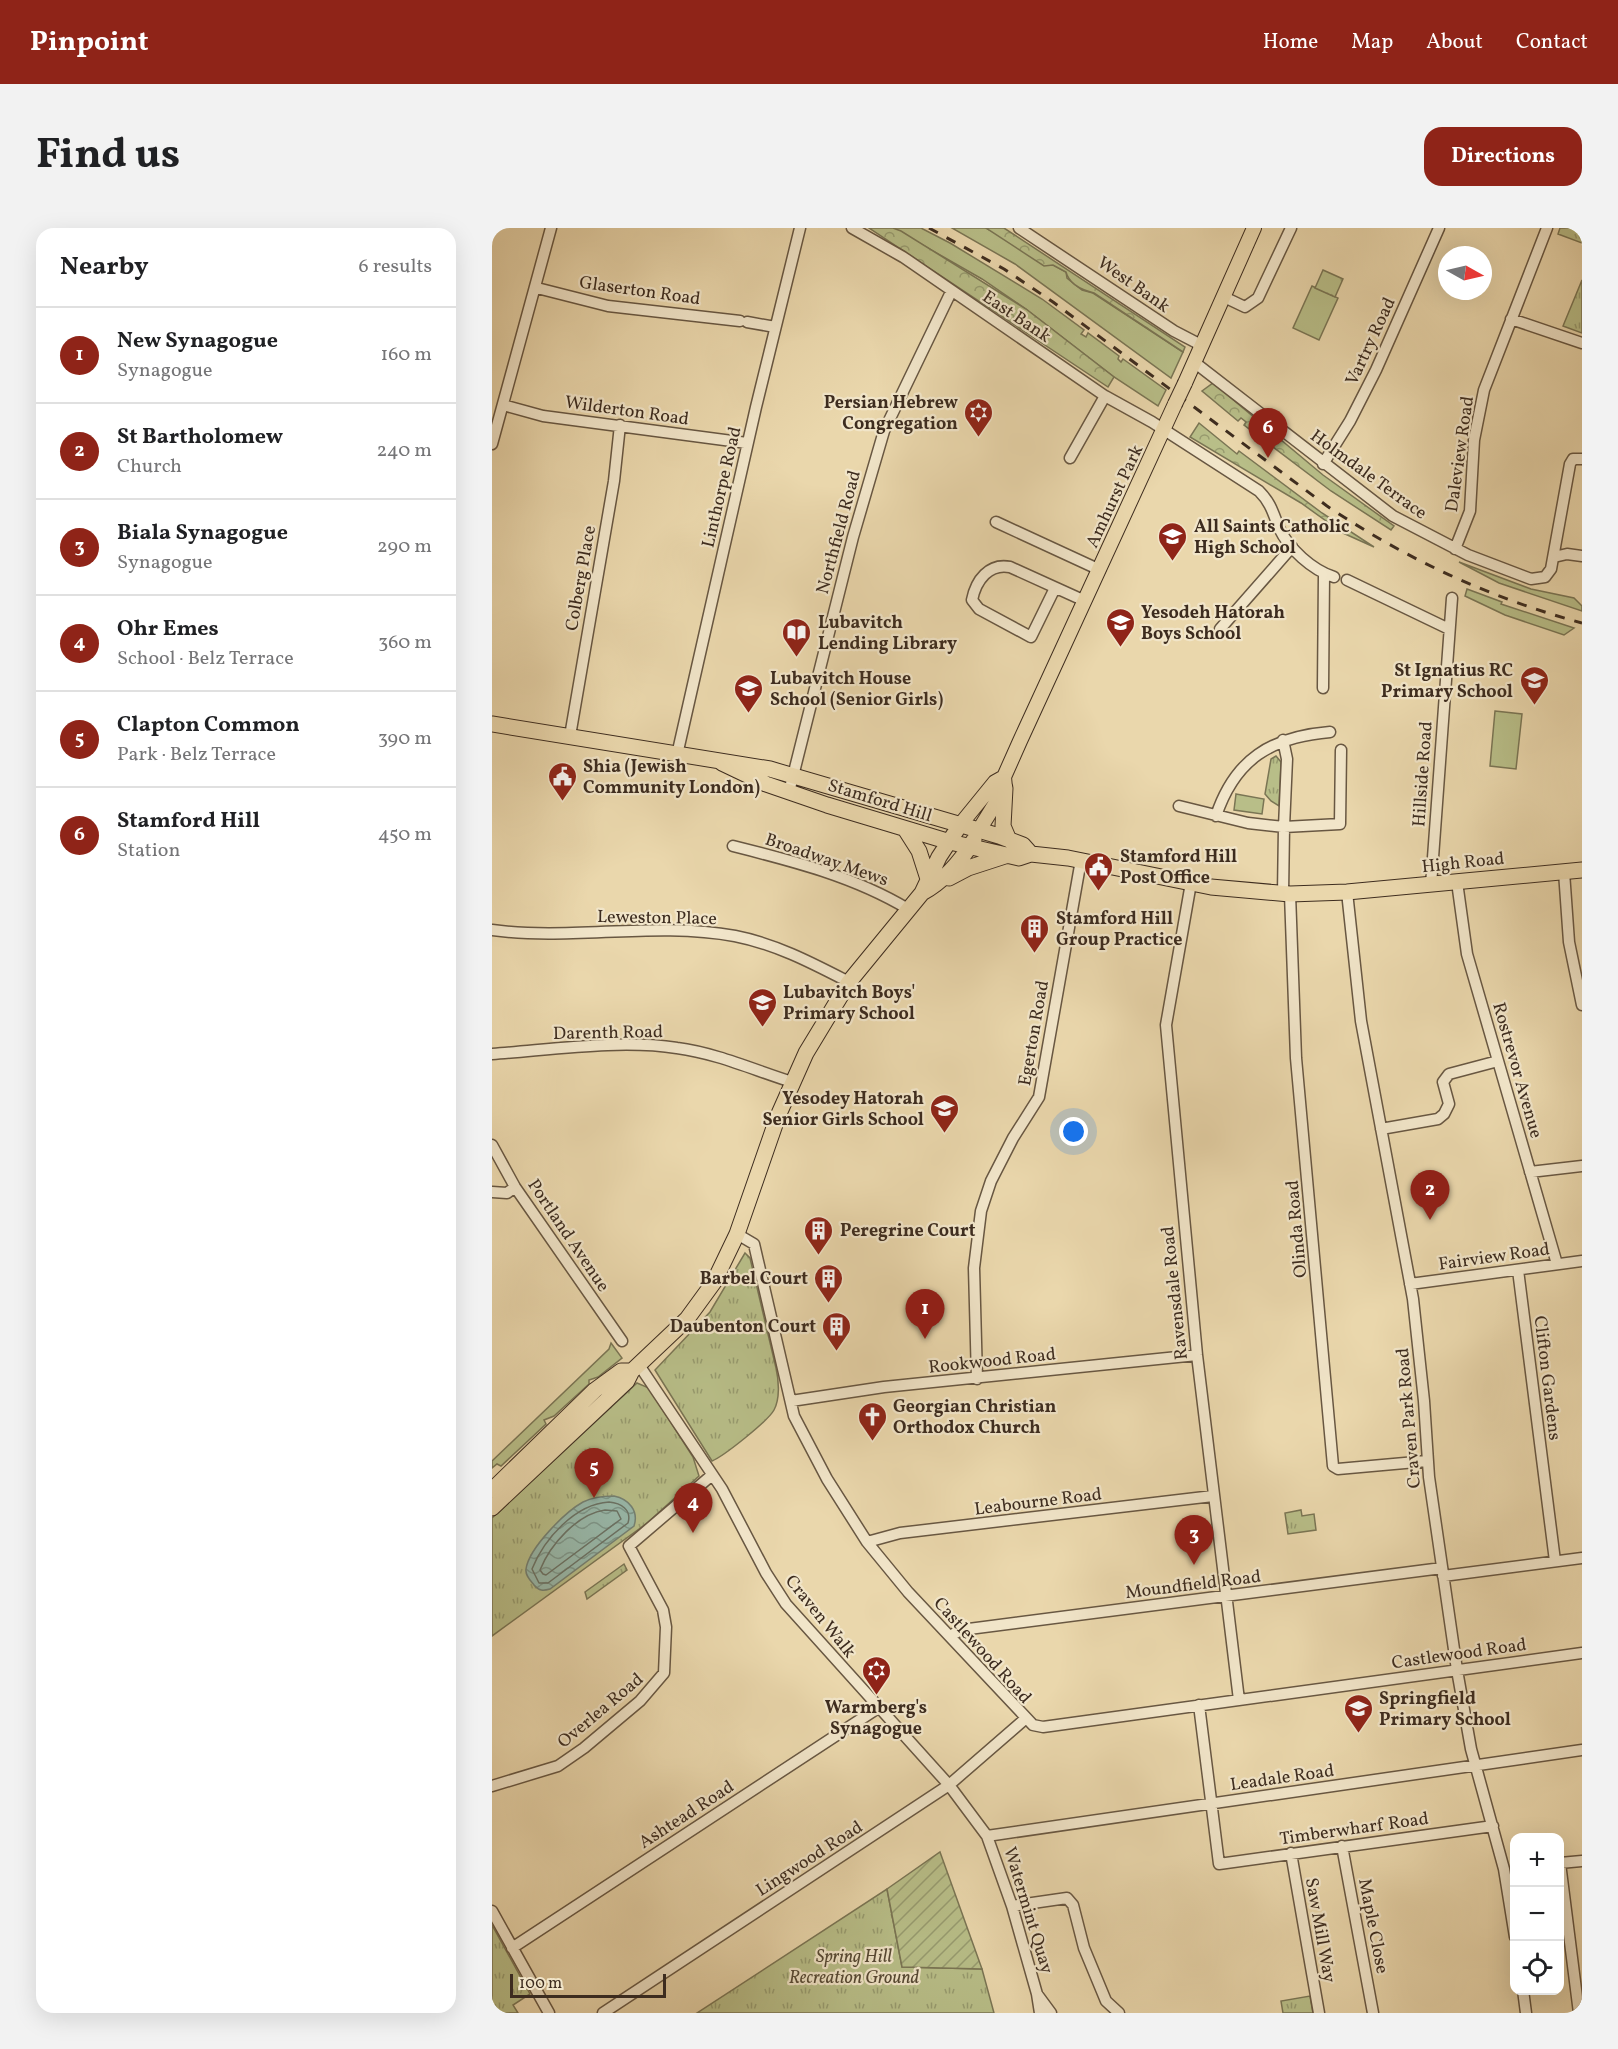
<!DOCTYPE html>
<meta charset="utf-8">
<style>
body{margin:0;font-family:Vollkorn,serif;background:#f2f2f2;color:#202124}
.controls{position:absolute;right:18px;bottom:18px;display:grid;overflow:hidden;border-radius:12px;box-shadow:0 6px 24px #0002}
.controls button{width:54px;height:54px;display:grid;place-items:center;padding:0;border:0;border-bottom:2px solid #e0e0e0;background:#fff;color:#202124;font:30px sans-serif}
.compass{position:absolute;left:946px;top:18px;width:54px;height:54px;border-radius:50%;background:#fff;box-shadow:0 6px 24px #0002;rotate:98deg}
.scale{position:absolute;left:18px;bottom:15px;width:156px;box-sizing:border-box;padding-left:6px;border:3px solid #3d2c1f;border-top:0;font-size:16px;line-height:21px;white-space:nowrap;color:#3d2c1f;-webkit-text-stroke:4px #f1e5c9;paint-order:stroke}
.you{position:absolute;left:582px;top:904px;width:21px;height:21px;margin:-15px;border:4px solid #fff;border-radius:50%;background:#1a73e8;box-shadow:0 0 0 9px #1a73e833}
.badge{display:grid;place-items:center;width:39px;height:39px;border-radius:50%;background:#8f2418;color:#fff;font-size:20px;font-weight:700}
.pin{position:absolute;translate:-50% -50px;filter:drop-shadow(0 2px 3px #0008)}
.pin::after{content:'';position:absolute;top:32px;width:21px;height:18px;background:inherit;clip-path:polygon(0 0,100% 0,50% 100%)}
.list{margin:0;padding:0;list-style:none}
h2{display:flex;justify-content:space-between;align-items:center;height:78px;margin:0;padding:0 24px;font-size:26px}
h2 small{font-size:20px;font-weight:400;color:#757577}
.list li{display:grid;grid-template-columns:39px 1fr auto;gap:18px;align-items:center;box-sizing:border-box;height:96px;padding:0 24px;border-top:2px solid #e0e0e0}
.list b{display:block;font-size:22px;white-space:nowrap}
.list p{margin:0;font-size:20px;white-space:nowrap;color:#757577}
.list em{font-size:20px;font-style:normal;color:#757577}
.icon{flex:none;width:33px;height:33px;fill:none;stroke:currentColor;stroke-width:2;stroke-linecap:round;stroke-linejoin:round}
.map{position:relative;flex:none;width:1090px;height:1785px;overflow:hidden;border-radius:18px}
header{display:flex;align-items:center;gap:36px;box-sizing:border-box;height:84px;padding:0 30px;background:#8f2418;color:#fff}
header strong{font-size:28px}
nav{display:flex;gap:33px;margin-inline-start:auto;font-size:21px}
.intro{display:flex;align-items:center;justify-content:space-between;box-sizing:border-box;height:144px;padding:0 36px}
h1{margin:0;font-size:42px}
.button{padding:15px 27px;border-radius:18px;background:#8f2418;color:#fff;font-size:21px;font-weight:700}
main{display:flex;gap:36px;padding:0 36px}
aside{flex:1;background:#fff;border-radius:18px;box-shadow:0 6px 24px #0002}
.map>svg:first-child{display:block}
.grass{fill:#b8be88;stroke:#7a7554;stroke-width:1.5}
.forest{fill:url(#forest-crowns);stroke:#7a7554;stroke-width:1.5}
.park{fill:url(#park-tufts);stroke:#7a7554;stroke-width:1.5}
.garden{fill:url(#garden-furrows);stroke:#7a7554;stroke-width:1.5}
.water{fill:url(#water-waves);stroke:#748173;stroke-width:1.5}
.lines{fill:none;stroke-linecap:round;stroke-linejoin:round}
.shore{stroke:#6a7265;stroke-width:1.5}
.minor-casing{stroke:#685742;stroke-width:13}
.major-casing{stroke:#3d2c1f;stroke-width:16}
.highway-casing{stroke:#3d2c1f;stroke-width:17}
.minor{stroke:#f1e5c9;stroke-width:10}
.major{stroke:#ead7ac;stroke-width:14}
.highway{stroke:#ead7ac;stroke-width:15}
.rail{stroke:#3d2c1f;stroke-width:3;stroke-dasharray:10 10;stroke-linecap:butt}
.major-bridge-casing{stroke:#3d2c1f;stroke-width:16;stroke-linecap:butt}
.major-bridge{stroke:#ead7ac;stroke-width:14}
.labels{text-anchor:middle;stroke-width:4.5;stroke-linejoin:round;paint-order:stroke}
.street-label{font-size:18px;fill:#3d2c1f;stroke:#f1e5c9}
.poi-label{font-size:18px;font-weight:bold;fill:#3d2c1f;stroke:#f1e5c9;text-anchor:start}
.park-label{font-size:18px;font-style:italic;fill:#564934;stroke:#f1e5c9}
</style>
<header>
<strong>Pinpoint</strong>
<nav><a>Home</a><a>Map</a><a>About</a><a>Contact</a></nav>
</header>
<div class="intro"><h1>Find us</h1><a class="button">Directions</a></div>
<main>
<aside>
<h2>Nearby<small>6 results</small></h2>
<ul class="list">
<li><span class="badge">1</span><div><b>New Synagogue</b><p>Synagogue</p></div><em>160 m</em></li>
<li><span class="badge">2</span><div><b>St Bartholomew</b><p>Church</p></div><em>240 m</em></li>
<li><span class="badge">3</span><div><b>Biala Synagogue</b><p>Synagogue</p></div><em>290 m</em></li>
<li><span class="badge">4</span><div><b>Ohr Emes</b><p>School · Belz Terrace</p></div><em>360 m</em></li>
<li><span class="badge">5</span><div><b>Clapton Common</b><p>Park · Belz Terrace</p></div><em>390 m</em></li>
<li><span class="badge">6</span><div><b>Stamford Hill</b><p>Station</p></div><em>450 m</em></li>
</ul>
</aside>
<div class="map">
<svg width="1090" height="1785" viewBox="0 0 1090 1785">
<defs>
<pattern id="forest-crowns" width="20" height="18" patternUnits="userSpaceOnUse" patternTransform="scale(1.5)"><rect width="20" height="18" fill="#b8be88"/><path d="M2 6a3 3 0 1 1 6 0M12 15a3 3 0 1 1 6 0" fill="none" stroke="#979b6f"/></pattern>
<pattern id="park-tufts" width="24" height="20" patternUnits="userSpaceOnUse" patternTransform="scale(1.5)"><rect width="24" height="20" fill="#b8be88"/><path d="M3 7l-1-3M5 7V3M7 7l1-3M15 17l-1-3M17 17v-4M19 17l1-3" fill="none" stroke="#979b6f"/></pattern>
<pattern id="garden-furrows" width="10" height="10" patternUnits="userSpaceOnUse" patternTransform="scale(1.5)"><rect width="10" height="10" fill="#b8be88"/><path d="M-1 1l2-2M0 10L10 0M9 11l2-2" fill="none" stroke="#979b6f"/></pattern>
<pattern id="water-waves" width="16" height="10" patternUnits="userSpaceOnUse" patternTransform="scale(1.5)"><rect width="16" height="10" fill="#98b9ab"/><path d="M0 5q4-4 8 0t8 0" fill="none" stroke="#7d978b"/></pattern>
</defs>
<rect width="100%" height="100%" fill="#ead7ac"/>
<filter id="stains"><feTurbulence type="fractalNoise" baseFrequency=".00333" numOctaves="4"/><feColorMatrix values="0 0 0 0 .2 0 0 0 0 .09 0 0 0 0 .02 0 0 0 .5 -.17"/></filter>
<radialGradient id="worn" r=".72"><stop offset=".6" stop-color="#630" stop-opacity="0"/><stop offset="1" stop-color="#630" stop-opacity=".3"/></radialGradient>
<!-- grass -->
<path class="grass" d="M401,0H429L458,15L550,71L592,102L589,106L594,109L596,105L627,128L626,131L629,134L631,131L674,162L666,178L622,149L534,81L490,51Z
M460,0H494L574,44L575,50L590,62L601,65L691,124L679,150L523,36Z
M820,58L846,70L827,112L801,100Z
M967,334L1039,361L1082,370L1090,378V383L1007,355Z
M975,361L1010,374L1009,376L1082,400L1072,407L1013,387L973,368Z
M1003,483L1030,486L1024,541L998,538Z
M744,566L772,571L770,586L742,582Z
M119,1115L130,1130L106,1149L97,1152V1156L62,1188L52,1192L54,1196L9,1238L5,1236L0,1240V1233L117,1121Z"/>
<!-- forest -->
<path class="forest" d="M377,0H401L409,3L534,81L622,149L616,159Z
M494,0H512L693,119L691,124L602,65C590,62 577,56 574,44L561,37L552,38Z
M721,155L831,247L902,298L899,302L839,263L752,197L754,194L749,190L746,193L710,163Z
M707,195L745,226L747,223L830,285L882,319L851,305L809,275L698,209Z"/>
<!-- park -->
<path class="park" d="M1068,0H1090V15L1066,6Z
M831,42L851,51L843,69L823,60Z
M1090,52V105L1071,98Z
M784,528L789,534L787,578L779,573L773,566L779,531Z
M253,1025L258,1030L284,1140C287,1153 288,1171 282,1182C276,1193 232,1228 220,1233L163,1142L218,1084Z
M145,1155L157,1160L201,1229L207,1248L154,1296L0,1408V1290Z
M809,1282L810,1288L822,1286L824,1302L796,1306L793,1285Z
M132,1336L135,1342L95,1371L93,1364Z
M395,1661L410,1739L490,1741L502,1785H205Z
M0,1697L38,1766L21,1777L26,1785H0Z
M818,1768L821,1785H791L789,1773Z"/>
<!-- garden -->
<path class="garden" d="M448,1624L490,1741L410,1739L395,1661Z"/>
<!-- water -->
<path class="water" d="M122,1268C137,1271 147,1283 142,1298L58,1361C51,1363 47,1363 42,1357C38,1352 33,1347 34,1341C37,1320 73,1284 91,1274C101,1269 112,1268 122,1268Z"/>
<g class="lines">
<!-- shore -->
<path class="shore" d="M117,1274C129,1275 140,1282 136,1295L56,1355H47L40,1341C52,1311 83,1276 117,1274Z
M113,1282L125,1283L129,1291L54,1347L51,1346L48,1342C58,1317 85,1286 113,1282Z"/>
<defs>
<path id="minor" d="M360,0L411,29L613,168L660,194L767,263C779,275 781,285 787,300C797,321 820,342 842,349
M527,0L682,103L709,117
M45,60L116,78L248,93
M732,69L753,79L766,70L799,0
M1019,91L1090,115
M255,94L283,99
M702,134L901,288L976,327L1039,351L1053,349L1059,341L1078,236L1081,231H1090
M11,177L51,188L255,215
M0,216L59,0
M578,230L613,168
M831,236L858,193L884,142L947,0
M504,294L608,342
M963,321L978,283L982,212L992,162L1055,0
M1062,329L1075,326L1090,328
M855,352L957,401
M563,360L539,409L487,381L480,372C484,352 497,335 518,339L593,373
M728,401L800,319
M831,460L832,346
M78,508L122,253L128,197
M185,527L264,179L308,0
M297,564L361,309L392,203L459,64
M687,578L756,595L792,599L795,531L791,512
M724,588C743,531 779,509 838,504
M241,618C301,633 363,649 416,681
M1072,644L1077,714L1090,777
M965,654L975,726L1065,1036
M699,655L674,797L705,1127L747,1472
M939,657L960,370
M855,664L869,793L921,1071L932,1173L937,1249L965,1442L979,1521L1012,1641L1023,1709
M791,666L792,599L848,596L849,522
M798,666L804,830L841,1238L846,1241L935,1233
M0,702C80,713 162,693 243,708C284,716 320,735 357,754
M0,826C58,822 127,811 185,820C224,825 262,842 300,854
M889,901L946,891L952,886L957,876L951,854L957,846L1006,833
M0,917L23,959L130,1113
M1038,944L1090,938
M0,964L15,965L23,959
M245,1006L262,1016L302,1188L335,1251L375,1314L416,1364L541,1497L551,1499L1090,1425
M1026,1042L1063,1333
M918,1056L1090,1033
M147,1137L230,1261L274,1345L294,1376L457,1557L495,1608L520,1678L545,1766L559,1785
M485,1151L482,1040L489,983L499,953L521,910L547,869L589,632
M299,1173L392,1159L705,1127
M375,1314L408,1305L721,1268
M951,1348L1090,1330
M458,1408L469,1402L950,1340
M707,1477L727,1636L1001,1598
M0,1558L66,1538L92,1520L148,1473L172,1445L174,1399L171,1382L137,1318L220,1247
M495,1608L1090,1522
M850,1618L881,1785
M799,1625L827,1785
M520,1678L575,1670L581,1677L592,1720L614,1773L627,1785
M0,1683L57,1785
M20,1720L386,1480
M1031,1762L1034,1785
M545,1766L548,1785
M111,1785L457,1557L533,1491
M1087,1785L1068,1635L1090,1633"/>
<path id="major" d="M693,155L762,0
M468,597L503,554L512,549
M487,602L513,560L512,549L528,513L683,176"/>
<path id="highway" d="M0,496L278,541L507,608L531,617L539,626
M230,535L274,556L335,577L458,614L527,630L539,626L576,630L719,659L798,666L855,664L1090,642
M513,560L511,598L517,612
M413,601L427,623L436,651
M457,650L476,640L516,627
M430,665C452,653 469,633 482,612
M0,1262L103,1162L129,1143H140
M0,1280L135,1153L140,1143L195,1091L222,1054L245,1006L286,888L314,825L357,754L430,665L447,629L468,597"/>
</defs>
<!-- minor casing -->
<use href="#minor" class="minor-casing"/>
<!-- major casing -->
<use href="#major" class="major-casing"/>
<!-- highway casing -->
<use href="#highway" class="highway-casing"/>
<!-- minor -->
<use href="#minor" class="minor"/>
<!-- major -->
<use href="#major" class="major"/>
<!-- highway -->
<use href="#highway" class="highway"/>
<!-- rail -->
<path class="rail" d="M437,0L512,41L561,74L835,278C914,331 998,370 1090,395"/>
<defs>
<path id="major-bridge" d="M683,176L693,155"/>
</defs>
<!-- major-bridge casing -->
<use href="#major-bridge" class="major-bridge-casing"/>
<!-- major-bridge -->
<use href="#major-bridge" class="major-bridge"/>
</g>
<!-- icons -->
<defs>
<symbol id="synagogue-pin" viewBox="-11 -11 22 30"><path d="M0 17L-7.5 6A9.5 9.5 0 1 1 7.5 6Z" fill="#8f2418" stroke="#f1e5c9"/><path d="M0-6.5L5.6 3.2H-5.6ZM0 6.5L5.6-3.2H-5.6Z" fill="#fff"/></symbol>
<symbol id="school-pin" viewBox="-11 -11 22 30"><path d="M0 17L-7.5 6A9.5 9.5 0 1 1 7.5 6Z" fill="#8f2418" stroke="#f1e5c9"/><path d="M0-5L7-2L0 1L-7-2ZM-4 1L0 2.5L4 1V4Q0 6-4 4Z" fill="#fff"/></symbol>
<symbol id="library-pin" viewBox="-11 -11 22 30"><path d="M0 17L-7.5 6A9.5 9.5 0 1 1 7.5 6Z" fill="#8f2418" stroke="#f1e5c9"/><path d="M-6-4Q-3-5.5-.7-3.5V5Q-3 3-6 4ZM6-4Q3-5.5 .7-3.5V5Q3 3 6 4Z" fill="#fff"/></symbol>
<symbol id="civic-pin" viewBox="-11 -11 22 30"><path d="M0 17L-7.5 6A9.5 9.5 0 1 1 7.5 6Z" fill="#8f2418" stroke="#f1e5c9"/><path d="M-.6-6.5H3V-4.5H.6V-3L4-1V1h2V6H-6V1h2V-1L-.6-3ZM-1.2 2.5V6h2.4V2.5Z" fill="#fff"/></symbol>
<symbol id="building-pin" viewBox="-11 -11 22 30"><path d="M0 17L-7.5 6A9.5 9.5 0 1 1 7.5 6Z" fill="#8f2418" stroke="#f1e5c9"/><path d="M-4-6H4V6H1V3H-1V6H-4ZM-2.5-4.3h1.7v1.8h-1.7ZM.8-4.3h1.7v1.8H.8ZM-2.5-1h1.7V.8h-1.7ZM.8-1h1.7V.8H.8Z" fill="#fff"/></symbol>
<symbol id="church-pin" viewBox="-11 -11 22 30"><path d="M0 17L-7.5 6A9.5 9.5 0 1 1 7.5 6Z" fill="#8f2418" stroke="#f1e5c9"/><path d="M-1.2-6h2.4v3.5h3.3v2.4h-3.3V6h-2.4V-.1h-3.3v-2.4h3.3Z" fill="#fff"/></symbol>
</defs>
<g fill-rule="evenodd">
<use href="#synagogue-pin" x="470" y="168" width="33" height="45"/>
<use href="#school-pin" x="664" y="292" width="33" height="45"/>
<use href="#school-pin" x="612" y="378" width="33" height="45"/>
<use href="#library-pin" x="288" y="388" width="33" height="45"/>
<use href="#school-pin" x="1026" y="436" width="33" height="45"/>
<use href="#school-pin" x="240" y="444" width="33" height="45"/>
<use href="#civic-pin" x="54" y="532" width="33" height="45"/>
<use href="#civic-pin" x="590" y="622" width="33" height="45"/>
<use href="#building-pin" x="526" y="684" width="33" height="45"/>
<use href="#school-pin" x="254" y="758" width="33" height="45"/>
<use href="#school-pin" x="436" y="864" width="33" height="45"/>
<use href="#building-pin" x="310" y="986" width="33" height="45"/>
<use href="#building-pin" x="320" y="1034" width="33" height="45"/>
<use href="#building-pin" x="328" y="1082" width="33" height="45"/>
<use href="#church-pin" x="364" y="1172" width="33" height="45"/>
<use href="#synagogue-pin" x="368" y="1426" width="33" height="45"/>
<use href="#school-pin" x="850" y="1464" width="33" height="45"/>
</g>
<g class="labels">
<!-- street labels -->
<g class="street-label">
<text transform="translate(642 56) rotate(35)" y="6">West Bank</text>
<text transform="translate(148 62) rotate(8)" y="6">Glaserton Road</text>
<text transform="translate(525 88) rotate(34)" y="6">East Bank</text>
<text transform="translate(878 113) rotate(-65)" y="6">Vartry Road</text>
<text transform="translate(135 182) rotate(8)" y="6">Wilderton Road</text>
<text transform="translate(967 226) rotate(-82)" y="6">Daleview Road</text>
<text transform="translate(877 246) rotate(36)" y="6">Holmdale Terrace</text>
<text transform="translate(229 259) rotate(-77)" y="6">Linthorpe Road</text>
<text transform="translate(622 268) rotate(-65)" y="6">Amhurst Park</text>
<text transform="translate(346 304) rotate(-75)" y="6">Northfield Road</text>
<text transform="translate(88 350) rotate(-80)" y="6">Colberg Place</text>
<text transform="translate(930 546) rotate(-86)" y="6">Hillside Road</text>
<text transform="translate(388 572) rotate(17)" y="6">Stamford Hill</text>
<text transform="translate(335 631) rotate(19)" y="6">Broadway Mews</text>
<text transform="translate(971 634) rotate(-6)" y="6">High Road</text>
<text transform="translate(165 689) rotate(1)" y="6">Leweston Place</text>
<text transform="translate(116 804) rotate(-1)" y="6">Darenth Road</text>
<text transform="translate(541 805) rotate(-80)" y="6">Egerton Road</text>
<text transform="translate(1026 842) rotate(74)" y="6">Rostrevor Avenue</text>
<text transform="translate(804 1001) rotate(-95)" y="6">Olinda Road</text>
<text transform="translate(77 1007) rotate(56)" y="6">Portland Avenue</text>
<text transform="translate(1002 1028) rotate(-8)" y="6">Fairview Road</text>
<text transform="translate(682 1065) rotate(-96)" y="6">Ravensdale Road</text>
<text transform="translate(500 1132) rotate(-6)" y="6">Rookwood Road</text>
<text transform="translate(1056 1150) rotate(83)" y="6">Clifton Gardens</text>
<text transform="translate(916 1190) rotate(-95)" y="6">Craven Park Road</text>
<text transform="translate(546 1273) rotate(-7)" y="6">Leabourne Road</text>
<text transform="translate(701 1356) rotate(-7)" y="6">Moundfield Road</text>
<text transform="translate(329 1388) rotate(51)" y="6">Craven Walk</text>
<text transform="translate(491 1422) rotate(48)" y="6">Castlewood Road</text>
<text transform="translate(967 1425) rotate(-8)" y="6">Castlewood Road</text>
<text transform="translate(108 1482) rotate(-40)" y="6">Overlea Road</text>
<text transform="translate(790 1549) rotate(-8)" y="6">Leadale Road</text>
<text transform="translate(194 1586) rotate(-33)" y="6">Ashtead Road</text>
<text transform="translate(862 1600) rotate(-8)" y="6">Timberwharf Road</text>
<text transform="translate(317 1630) rotate(-33)" y="6">Lingwood Road</text>
<text transform="translate(537 1682) rotate(73)" y="6">Watermint Quay</text>
<text transform="translate(882 1698) rotate(79)" y="6">Maple Close</text>
<text transform="translate(829 1702) rotate(80)" y="6">Saw Mill Way</text>
</g>
<!-- poi labels -->
<g class="poi-label">
<text x="466" y="180" text-anchor="end">Persian Hebrew<tspan x="466" dy="21">Congregation</tspan></text>
<text x="702" y="304">All Saints Catholic<tspan x="702" dy="21">High School</tspan></text>
<text x="649" y="390">Yesodeh Hatorah<tspan x="649" dy="21">Boys School</tspan></text>
<text x="326" y="400">Lubavitch<tspan x="326" dy="21">Lending Library</tspan></text>
<text x="1021" y="448" text-anchor="end">St Ignatius RC<tspan x="1021" dy="21">Primary School</tspan></text>
<text x="278" y="456">Lubavitch House<tspan x="278" dy="21">School (Senior Girls)</tspan></text>
<text x="91" y="544">Shia (Jewish<tspan x="91" dy="21">Community London)</tspan></text>
<text x="628" y="634">Stamford Hill<tspan x="628" dy="21">Post Office</tspan></text>
<text x="564" y="696">Stamford Hill<tspan x="564" dy="21">Group Practice</tspan></text>
<text x="291" y="770">Lubavitch Boys'<tspan x="291" dy="21">Primary School</tspan></text>
<text x="432" y="876" text-anchor="end">Yesodey Hatorah<tspan x="432" dy="21">Senior Girls School</tspan></text>
<text x="348" y="1008">Peregrine Court</text>
<text x="316" y="1056" text-anchor="end">Barbel Court</text>
<text x="324" y="1104" text-anchor="end">Daubenton Court</text>
<text x="401" y="1184">Georgian Christian<tspan x="401" dy="21">Orthodox Church</tspan></text>
<text x="887" y="1476">Springfield<tspan x="887" dy="21">Primary School</tspan></text>
<text x="384" y="1485" text-anchor="middle">Warmberg's<tspan x="384" dy="21">Synagogue</tspan></text>
</g>
<!-- park labels -->
<g class="park-label">
<text x="362" y="1734">Spring Hill<tspan x="362" dy="21">Recreation Ground</tspan></text>
</g>
</g>
<rect width="100%" height="100%" filter="url(#stains)"/>
<rect width="100%" height="100%" fill="url(#worn)"/>
</svg>
<div class="controls">
<button>+</button>
<button>−</button>
<button><svg class="icon" aria-label="locate" viewBox="0 0 24 24"><circle cx="12" cy="12" r="6"/><path d="M12 2v4M12 18v4M2 12h4M18 12h4"/></svg></button>
</div>
<svg class="compass" viewBox="-18 -18 36 36"><path d="M0-13l5 13h-10z" fill="#e53935"/><path d="M0 13l5-13h-10z" fill="#757577"/></svg>
<div class="scale">100 m</div>
<div class="you"></div>
<div class="pin badge" style="left:433px;top:1111px">1</div>
<div class="pin badge" style="left:938px;top:992px">2</div>
<div class="pin badge" style="left:702px;top:1337px">3</div>
<div class="pin badge" style="left:201px;top:1305px">4</div>
<div class="pin badge" style="left:102px;top:1270px">5</div>
<div class="pin badge" style="left:776px;top:230px">6</div>
</div>
</main>
